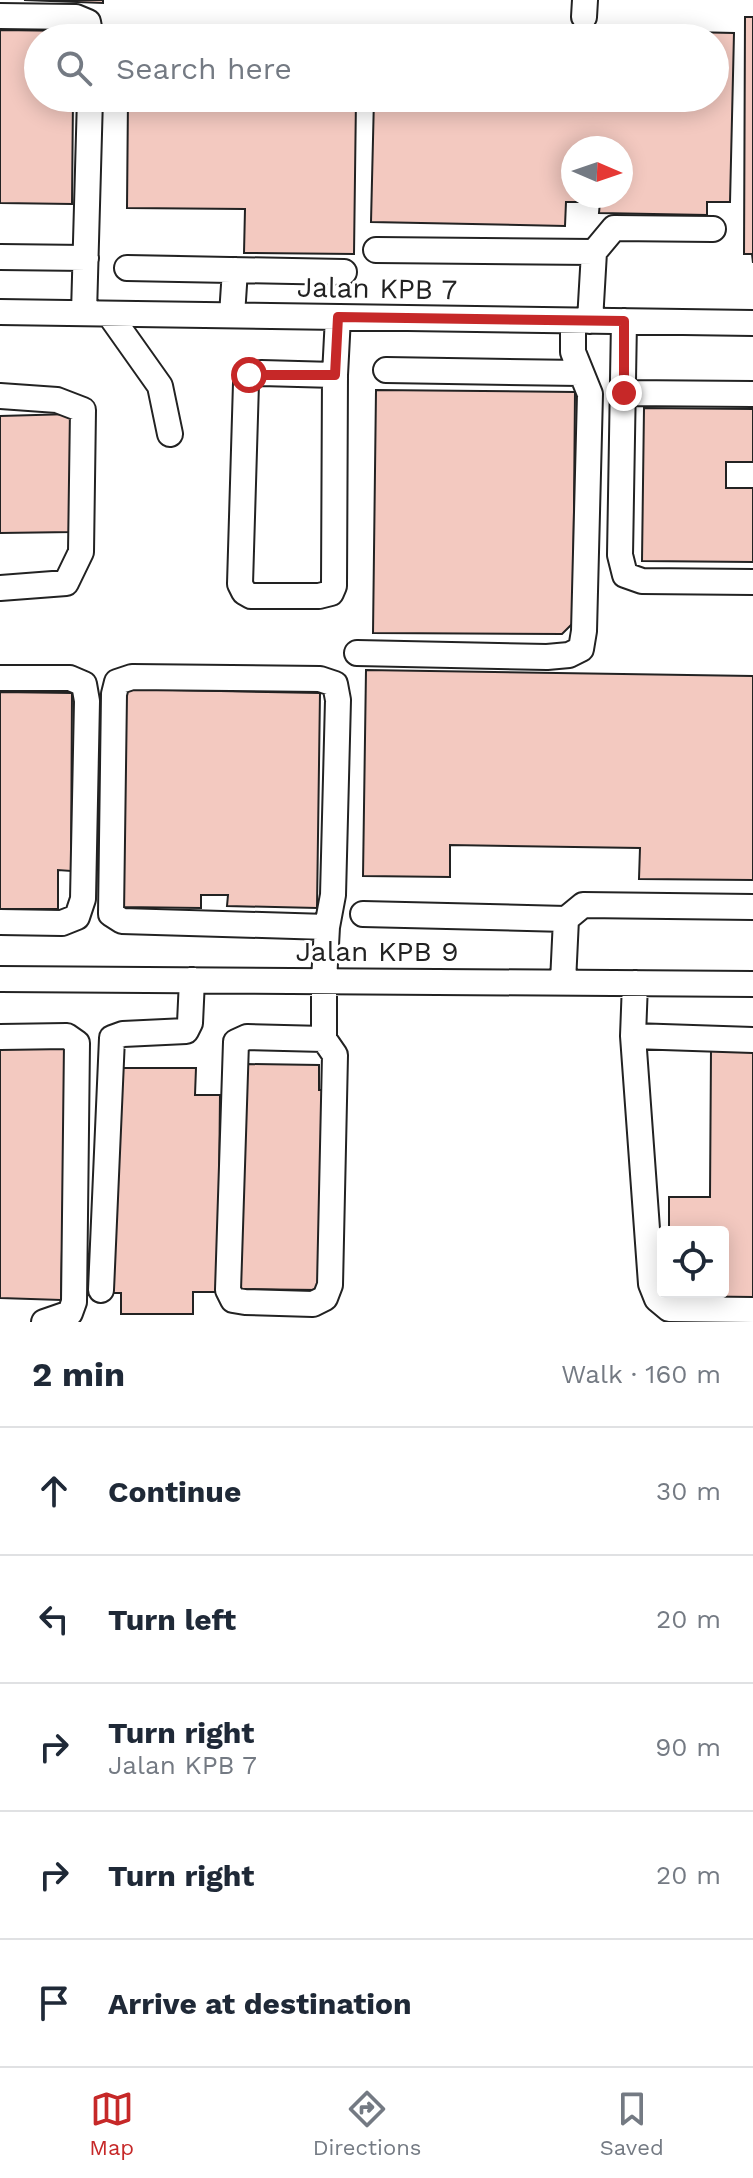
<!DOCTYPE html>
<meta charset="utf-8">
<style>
body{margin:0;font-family:"Work Sans",sans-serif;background:#f2f2f3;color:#1f2937}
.controls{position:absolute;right:24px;bottom:24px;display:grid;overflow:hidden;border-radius:8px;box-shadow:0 4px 20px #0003}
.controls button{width:72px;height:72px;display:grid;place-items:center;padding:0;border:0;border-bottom:2px solid #e0e1e3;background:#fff;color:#1f2937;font:40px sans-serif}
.compass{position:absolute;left:561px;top:136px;width:72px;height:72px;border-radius:50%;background:#fff;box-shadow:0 4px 20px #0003;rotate:92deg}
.stop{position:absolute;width:24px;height:24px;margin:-18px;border:6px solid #c62828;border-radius:50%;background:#fff}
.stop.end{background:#c62828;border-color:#fff;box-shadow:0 2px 8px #0008}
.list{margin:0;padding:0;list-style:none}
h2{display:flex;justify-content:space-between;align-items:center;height:104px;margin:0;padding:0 32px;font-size:34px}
h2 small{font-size:26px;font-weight:400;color:#747a83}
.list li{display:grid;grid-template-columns:52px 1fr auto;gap:24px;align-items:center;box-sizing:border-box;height:128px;padding:0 32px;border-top:2px solid #e0e1e3}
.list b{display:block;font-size:30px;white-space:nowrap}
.list p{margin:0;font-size:26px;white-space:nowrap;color:#747a83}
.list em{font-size:26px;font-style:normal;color:#747a83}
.icon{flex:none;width:44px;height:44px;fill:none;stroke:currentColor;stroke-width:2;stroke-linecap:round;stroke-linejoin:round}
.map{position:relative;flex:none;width:753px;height:1322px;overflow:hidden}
.search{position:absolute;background:#fff;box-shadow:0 4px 20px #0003;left:24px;right:24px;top:24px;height:88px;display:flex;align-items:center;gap:20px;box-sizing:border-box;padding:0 28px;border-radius:44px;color:#747a83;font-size:30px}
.sheet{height:744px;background:#fff}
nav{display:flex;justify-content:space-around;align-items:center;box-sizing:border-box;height:112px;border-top:2px solid #e0e1e3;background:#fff;font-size:22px;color:#747a83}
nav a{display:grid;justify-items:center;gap:4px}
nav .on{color:#c62828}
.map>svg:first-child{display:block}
.building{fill:#f3c9c0;stroke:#222;stroke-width:2;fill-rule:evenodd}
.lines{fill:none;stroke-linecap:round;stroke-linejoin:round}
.minor-casing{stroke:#222;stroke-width:28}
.minor{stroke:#fff;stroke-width:24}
.route{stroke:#c62828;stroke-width:10}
.labels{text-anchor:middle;stroke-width:6;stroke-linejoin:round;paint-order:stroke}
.street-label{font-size:28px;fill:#222;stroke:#fff}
</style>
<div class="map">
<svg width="753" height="1322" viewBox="0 0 753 1322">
<rect width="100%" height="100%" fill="#fff"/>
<!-- building -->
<path class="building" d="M24,0H103V3Z
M745,17H753V263L752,254H744Z
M375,25L734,33L730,202H707V215L599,213L600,202H566L565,226L371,222L374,98H715V38H375ZM573,148H621V196H573Z
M0,30L74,31V38H38V98H73L72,204L0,203Z
M129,34L221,35V38H129Z
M128,98H356L354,254L244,253L245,209L127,208Z
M376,390L575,392L573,623L562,634L373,633Z
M644,408L753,409V462H726V488H753V562L642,561Z
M71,414L73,532L0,533V416Z
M366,670L753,676V880L639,879L640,848L450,845V877L363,876Z
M125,689L320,693L317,908L227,906L228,895H201V908L121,907Z
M0,692L72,693L71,871L58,870V909H0Z
M0,1047L66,1048L61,1300L0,1298Z
M711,1049H753V1297H668V1292H723V1232H669V1197H710Z
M246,1064L319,1065V1090H323L320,1290L238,1289Z
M115,1068H196L195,1095H220L218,1292H193V1314H121V1293H113Z"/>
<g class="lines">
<defs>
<path id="minor" d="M0,16L76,17L88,22L91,38
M584,17L585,0
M376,250L594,252
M0,257L86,258
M127,268L344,272
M0,312L753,323
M84,313L90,98
M109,314L160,386L170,434
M232,315L235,270
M590,321L594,252L614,228L713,229
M624,321L620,555L625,575L642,581L753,582
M386,370L580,373
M335,375L261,373L249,375L246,383L240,584L244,592L251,596H319L331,593L334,586L335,375L338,317
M624,393L753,394
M0,396L57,400L83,410L81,552L66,583L0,588
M357,653L547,657L569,655L581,649L584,631L590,394L573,352V321
M0,678H70L84,684L87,701L83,899L77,917L62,923L0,922
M363,914L566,919
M0,979L753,984
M563,982L566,919L583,905L753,907
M635,983L633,1036L651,1284L657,1299L669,1309L753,1310
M633,1036L753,1040
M0,1037L67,1036L77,1043L74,1302L70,1313L44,1322
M324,1039L247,1037L236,1042L228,1290L233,1300L245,1302L313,1304L325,1298L330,1285L335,1055L324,1039V981L327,927L333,895L338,700L335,684L320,679L132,677L117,682L114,694L111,914L122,921L327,927
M101,1290L112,1038L123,1034L186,1031L190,1023L192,980"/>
</defs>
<!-- minor casing -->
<use href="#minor" class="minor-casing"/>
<!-- minor -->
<use href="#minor" class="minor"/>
</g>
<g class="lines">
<!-- route -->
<path class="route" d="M249,375H335L338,317L624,321V393"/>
</g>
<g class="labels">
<!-- street labels -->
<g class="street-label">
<text transform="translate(377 288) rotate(1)" y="10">Jalan KPB 7</text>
<text x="377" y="961">Jalan KPB 9</text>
</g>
</g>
</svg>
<div class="controls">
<button><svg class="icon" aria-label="locate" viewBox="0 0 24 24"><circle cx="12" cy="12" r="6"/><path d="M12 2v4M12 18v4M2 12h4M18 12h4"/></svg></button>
</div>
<svg class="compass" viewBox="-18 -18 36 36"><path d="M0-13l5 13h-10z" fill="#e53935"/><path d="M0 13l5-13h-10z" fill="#747a83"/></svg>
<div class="stop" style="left:249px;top:375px"></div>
<div class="stop end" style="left:624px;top:393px"></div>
<div class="search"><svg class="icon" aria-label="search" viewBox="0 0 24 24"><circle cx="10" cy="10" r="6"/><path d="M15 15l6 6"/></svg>Search here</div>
</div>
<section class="sheet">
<h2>2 min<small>Walk · 160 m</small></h2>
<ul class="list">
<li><svg class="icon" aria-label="ahead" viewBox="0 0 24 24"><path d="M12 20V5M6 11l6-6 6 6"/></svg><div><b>Continue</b></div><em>30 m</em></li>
<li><svg class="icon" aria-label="left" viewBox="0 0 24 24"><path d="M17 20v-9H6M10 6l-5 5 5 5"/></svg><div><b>Turn left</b></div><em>20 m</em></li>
<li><svg class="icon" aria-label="right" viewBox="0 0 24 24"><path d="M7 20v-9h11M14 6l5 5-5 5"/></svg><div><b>Turn right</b><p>Jalan KPB 7</p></div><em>90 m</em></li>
<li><svg class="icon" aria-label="right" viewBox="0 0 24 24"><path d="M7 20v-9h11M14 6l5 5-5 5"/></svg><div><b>Turn right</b></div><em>20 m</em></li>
<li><svg class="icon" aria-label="arrive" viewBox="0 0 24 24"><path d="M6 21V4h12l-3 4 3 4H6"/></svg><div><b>Arrive at destination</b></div></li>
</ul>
</section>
<nav>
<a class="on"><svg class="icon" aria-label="map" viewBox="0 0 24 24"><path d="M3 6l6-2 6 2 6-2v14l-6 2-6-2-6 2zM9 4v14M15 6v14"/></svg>Map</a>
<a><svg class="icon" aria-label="directions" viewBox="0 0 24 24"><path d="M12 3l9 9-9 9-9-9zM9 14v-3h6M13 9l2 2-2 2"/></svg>Directions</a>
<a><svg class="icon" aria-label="saved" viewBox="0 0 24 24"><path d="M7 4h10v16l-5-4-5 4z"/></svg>Saved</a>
</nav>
